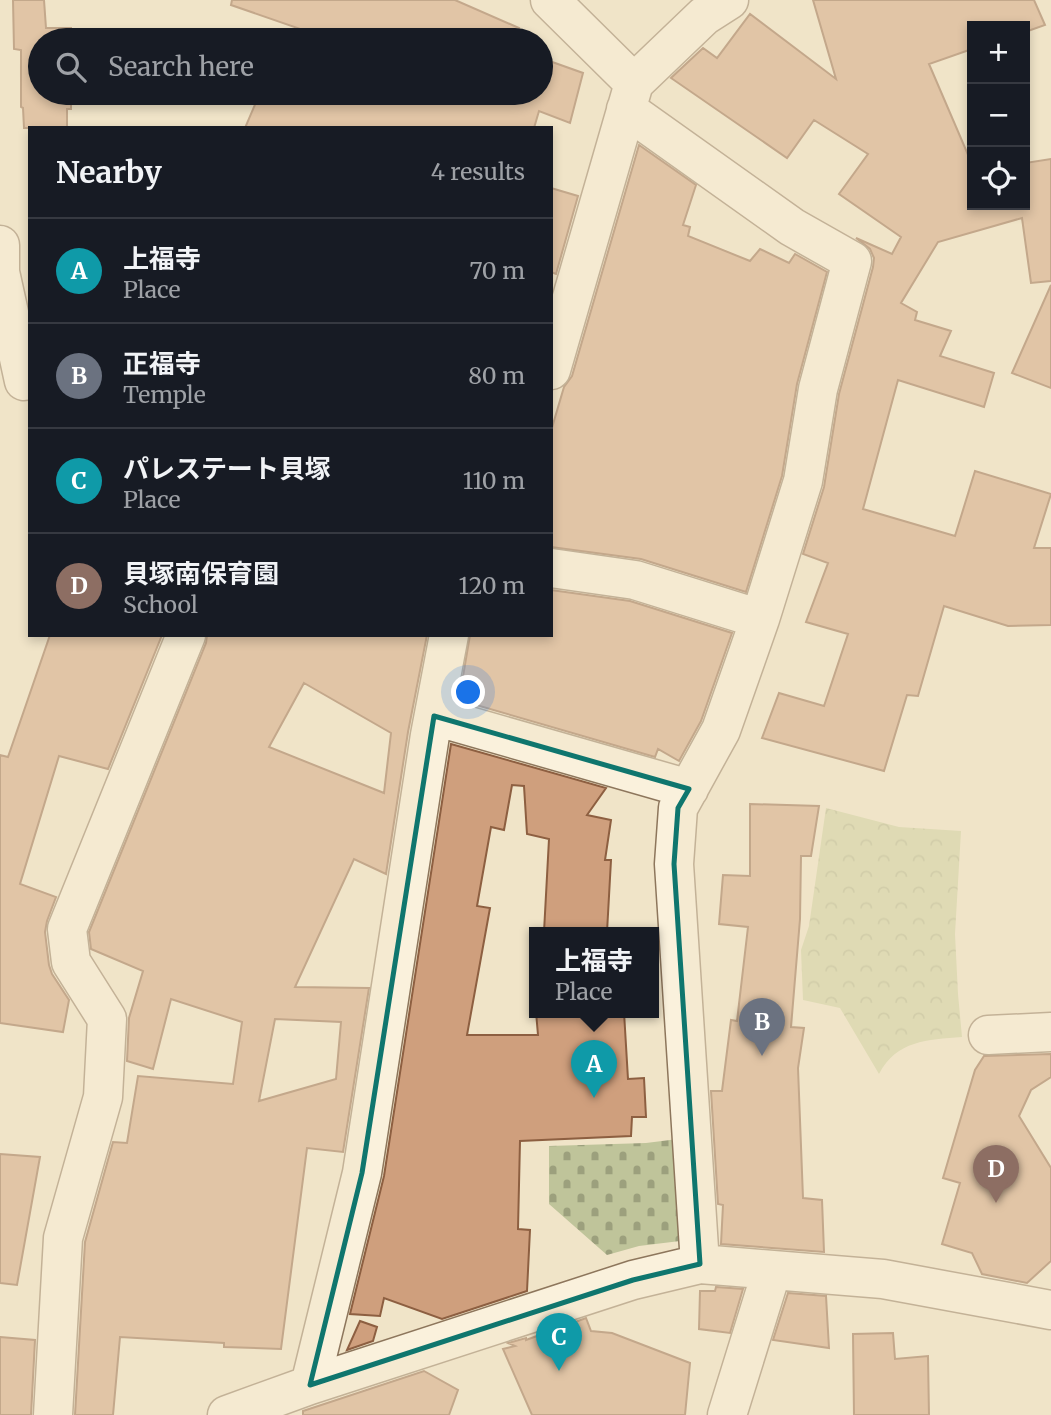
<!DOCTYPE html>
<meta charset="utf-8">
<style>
body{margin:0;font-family:Merriweather,"Noto Sans JP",serif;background:#242831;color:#f1f3f6}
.controls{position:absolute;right:21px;top:21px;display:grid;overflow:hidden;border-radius:0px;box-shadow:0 4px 10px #0003}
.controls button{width:63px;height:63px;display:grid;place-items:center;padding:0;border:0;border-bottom:2px solid #363941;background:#171b24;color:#f1f3f6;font:35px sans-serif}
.you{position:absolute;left:469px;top:693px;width:24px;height:24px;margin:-18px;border:5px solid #fff;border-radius:50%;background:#1a73e8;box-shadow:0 0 0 10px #1a73e833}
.badge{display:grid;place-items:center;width:46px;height:46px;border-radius:50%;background:#0b8043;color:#fff;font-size:23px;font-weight:700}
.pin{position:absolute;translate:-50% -58px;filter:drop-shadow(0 2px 4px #0008)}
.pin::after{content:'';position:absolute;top:37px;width:24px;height:21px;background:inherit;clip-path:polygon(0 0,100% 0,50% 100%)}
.popup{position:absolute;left:529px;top:927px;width:130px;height:91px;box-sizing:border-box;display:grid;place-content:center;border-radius:0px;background:#171b24;filter:drop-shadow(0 2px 5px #0005);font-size:23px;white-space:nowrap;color:#9ea1a6}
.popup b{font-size:26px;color:#f1f3f6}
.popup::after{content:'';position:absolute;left:50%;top:100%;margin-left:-14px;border:14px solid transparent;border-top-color:#171b24}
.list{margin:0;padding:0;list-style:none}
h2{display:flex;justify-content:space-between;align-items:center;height:91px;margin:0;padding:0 28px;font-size:30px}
h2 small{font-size:23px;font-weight:400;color:#9ea1a6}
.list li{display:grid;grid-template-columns:46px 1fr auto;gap:21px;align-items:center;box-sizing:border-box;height:105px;padding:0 28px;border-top:2px solid #363941}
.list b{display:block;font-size:26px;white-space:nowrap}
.list p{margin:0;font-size:23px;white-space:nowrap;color:#9ea1a6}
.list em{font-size:23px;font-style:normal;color:#9ea1a6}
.icon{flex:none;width:38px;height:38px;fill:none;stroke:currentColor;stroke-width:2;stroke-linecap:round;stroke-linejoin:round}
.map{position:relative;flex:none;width:1051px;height:1415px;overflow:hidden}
.search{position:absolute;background:#171b24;box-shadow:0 4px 10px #0003;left:28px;top:28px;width:525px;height:77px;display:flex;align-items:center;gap:18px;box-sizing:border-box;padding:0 24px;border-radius:38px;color:#9ea1a6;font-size:26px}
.panel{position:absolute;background:#171b24;box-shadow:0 4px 10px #0003;left:28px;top:126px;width:525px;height:511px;border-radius:0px}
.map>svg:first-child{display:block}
.forest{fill:url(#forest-crowns)}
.cemetery{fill:url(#cemetery-stones)}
.building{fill:#cf9f7d;stroke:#8d5f41;stroke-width:2;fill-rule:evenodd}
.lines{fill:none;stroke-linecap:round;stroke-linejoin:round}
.minor-casing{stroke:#8d765c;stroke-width:41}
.minor{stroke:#faf1dc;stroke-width:38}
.marked{fill:none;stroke:#0f766e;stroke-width:5;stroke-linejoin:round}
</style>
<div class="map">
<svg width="1051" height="1415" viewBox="0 0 1051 1415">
<defs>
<pattern id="forest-crowns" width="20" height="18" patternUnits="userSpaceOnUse" patternTransform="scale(1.75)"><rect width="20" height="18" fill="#c9cf9b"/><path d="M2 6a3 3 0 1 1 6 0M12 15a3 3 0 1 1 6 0" fill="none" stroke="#aeb285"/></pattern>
<pattern id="cemetery-stones" width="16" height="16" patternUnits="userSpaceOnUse" patternTransform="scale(1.75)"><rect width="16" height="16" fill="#bfc49a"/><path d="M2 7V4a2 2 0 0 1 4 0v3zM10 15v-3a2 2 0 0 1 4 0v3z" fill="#9ca07d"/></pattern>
</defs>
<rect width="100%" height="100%" fill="#f0e4c8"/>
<!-- forest -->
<path class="forest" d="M826,808L899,827L961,831L955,934L958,994L962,1037C927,1040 897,1040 879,1074L840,1008L803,1000L801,950L809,926Z"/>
<!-- cemetery -->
<path class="cemetery" d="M678,1139L680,1241L639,1246L607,1255L549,1204V1146L646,1143Z"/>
<!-- building -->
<path class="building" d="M13,0H44L46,28H71V40H40V93H71V109H67V128H24L23,108L21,107V50L14,49Z
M232,0H455L519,28L513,40H332L231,5Z
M813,0H1034L1045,25L1025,32V26H972V49L929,64L972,164V205H1025V163L1051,159V281L1031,283L1022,218L938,242L901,303L917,312L915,320L951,331L940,356L994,373L984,407L898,380L863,509L955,536L975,471L1051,494L1034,548H1051V625L1008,626L944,606L918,696L907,695L884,771L762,738L779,693L824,706L848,634L806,622L828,563L803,554L824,487L839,394L873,267L874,258L870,249L856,238L892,254L901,237L839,194L868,154L814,120L787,158L671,78L703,48L717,58L750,14L836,79Z
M541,58L583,73L570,123L539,111L534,128H245L260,93H541Z
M639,145L696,185L683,225L690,227L688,236L750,261L760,249L789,263L795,254L827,272L797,384L782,476L746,592L641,559L551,547V431L564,387L572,376Z
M551,188L578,196L556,274L551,272Z
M1051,285V388L1012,373Z
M551,590L630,601L732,633L701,721L679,761L658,749L655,757L459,700L470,635H551Z
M50,635H162L108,769L59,756L20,884L56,897L47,921L45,932L49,965L52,974L69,1000L63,1032L0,1023V755L8,757Z
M207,635H427L408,732L386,874L354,859L295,987L369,988L343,1152L307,1148L281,1349L224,1347V1343L120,1337L113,1415H75L85,1242L113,1142L127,1143L138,1076L233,1084L242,1022L171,999L153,1069L127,1061L129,1018L143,971L91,949L89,932L206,643ZM304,683L391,733L384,793L269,747ZM275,1019L341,1022L336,1079L259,1101Z
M451,744L606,788L587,815L611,820L605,860H611L607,932H544L549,839L527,834L524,786L512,785L504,830L491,827L477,906L490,908L467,1035H538L536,1012H624L628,1079L644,1078L646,1117H632L631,1136L520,1141L518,1229L530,1230L527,1291L442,1319L384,1298L380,1316L350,1314L384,1176Z
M750,804L819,806L811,856H801L800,919L791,1027L804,1028L798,1068L803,1198L822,1200L824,1252L721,1244L723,1205L718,1204L711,1091H722L731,1020L737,1021L748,927L719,924L723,875L750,876Z
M1051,1054V1077L1031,1090L1019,1116L1051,1168V1261L1027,1283L982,1274L972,1253L942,1244L960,1183L943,1178L975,1070L984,1056Z
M0,1154L40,1157L17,1285L0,1283Z
M716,1287L743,1289L730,1333L699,1329L700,1291H715Z
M788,1293L826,1296L829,1348L773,1340Z
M586,1318L591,1331L612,1333L690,1363L685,1415H532L503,1349L515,1346L508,1343L526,1338V1340Z
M360,1321L377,1327L373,1341L347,1350Z
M893,1333L895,1359L928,1356L929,1415H854L853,1334Z
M0,1337L35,1340L31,1415H0Z
M424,1371L458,1390L449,1415H303V1411Z"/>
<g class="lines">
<defs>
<path id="minor" d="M550,0L634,83
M626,109L792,227L852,261L818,389L803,481L760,619L721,730L678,808L674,864L700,1264
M0,245V272L24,381
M551,370L634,83L704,16L729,0
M551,568L635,580L760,619
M434,716L689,789
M988,1035L1051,1032
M310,1385L362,1173L430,735L449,635
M53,1415L63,1238L103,1097L107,1019L71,962L67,929L186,635
M227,1415L310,1385L633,1280L700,1264L883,1279L1051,1310
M727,1415L772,1270"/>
</defs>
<!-- minor casing -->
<use href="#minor" class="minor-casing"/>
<!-- minor -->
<use href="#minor" class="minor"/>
</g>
<!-- marked area -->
<path d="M0 0H1051V1415H0ZM434,716L689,789L678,808L674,864L700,1264L633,1280L310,1385L362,1173Z" fill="#f0e4c8" fill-opacity=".55" fill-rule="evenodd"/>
<path class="marked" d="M434,716L689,789L678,808L674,864L700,1264L633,1280L310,1385L362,1173Z"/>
</svg>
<div class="controls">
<button>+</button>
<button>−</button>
<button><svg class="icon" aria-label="locate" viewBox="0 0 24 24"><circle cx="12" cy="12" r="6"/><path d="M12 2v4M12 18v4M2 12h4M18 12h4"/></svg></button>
</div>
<div class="you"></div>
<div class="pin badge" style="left:594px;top:1098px;background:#0f9aa8">A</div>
<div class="popup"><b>上福寺</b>Place</div>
<div class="pin badge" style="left:762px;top:1056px;background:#6b7280">B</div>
<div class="pin badge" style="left:559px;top:1371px;background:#0f9aa8">C</div>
<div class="pin badge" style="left:996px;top:1203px;background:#8d6e63">D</div>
<div class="search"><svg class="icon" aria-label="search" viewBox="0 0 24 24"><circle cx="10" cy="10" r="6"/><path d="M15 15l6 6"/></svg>Search here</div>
<section class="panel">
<h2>Nearby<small>4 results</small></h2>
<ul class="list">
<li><span class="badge" style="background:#0f9aa8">A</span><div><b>上福寺</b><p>Place</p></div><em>70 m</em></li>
<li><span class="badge" style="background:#6b7280">B</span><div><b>正福寺</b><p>Temple</p></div><em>80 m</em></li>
<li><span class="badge" style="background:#0f9aa8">C</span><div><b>パレステート貝塚</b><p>Place</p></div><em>110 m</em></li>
<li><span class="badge" style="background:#8d6e63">D</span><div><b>貝塚南保育園</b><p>School</p></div><em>120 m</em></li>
</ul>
</section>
</div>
